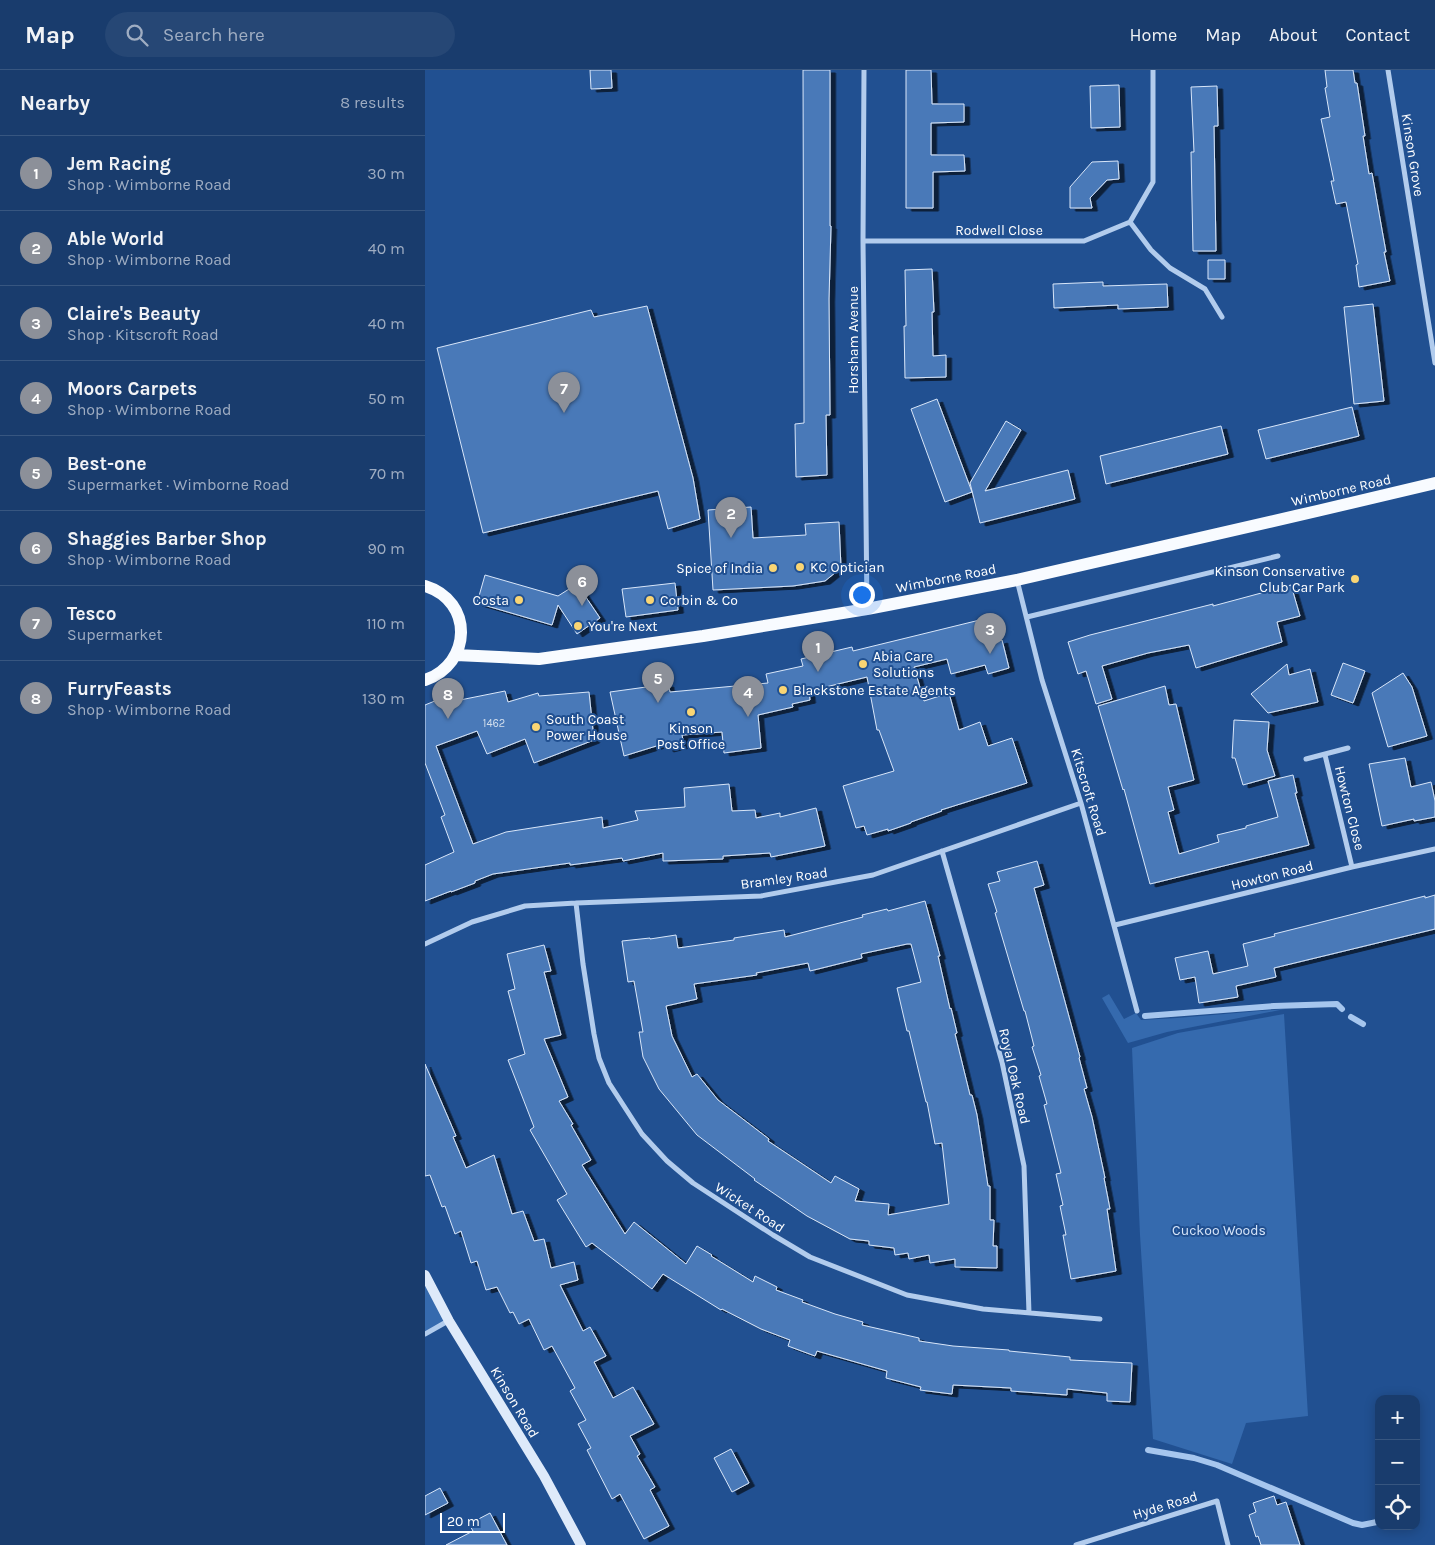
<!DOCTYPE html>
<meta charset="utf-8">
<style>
body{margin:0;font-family:Karla,sans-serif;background:#264775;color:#f1f3f6}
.controls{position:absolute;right:15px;bottom:15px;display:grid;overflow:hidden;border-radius:10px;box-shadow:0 2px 12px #0003}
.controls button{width:45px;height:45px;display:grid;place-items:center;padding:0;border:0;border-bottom:1px solid #375680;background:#193c6d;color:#f1f3f6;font:25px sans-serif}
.scale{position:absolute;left:15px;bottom:12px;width:65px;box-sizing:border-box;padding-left:5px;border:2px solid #fff;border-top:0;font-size:14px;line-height:18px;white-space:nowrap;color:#fff;-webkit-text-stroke:4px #215091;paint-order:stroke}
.you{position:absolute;left:436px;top:524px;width:18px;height:18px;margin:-12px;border:4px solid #fff;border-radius:50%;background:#1a73e8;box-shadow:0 0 0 8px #1a73e833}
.badge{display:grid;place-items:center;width:32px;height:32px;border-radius:50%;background:#8c9099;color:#fff;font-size:16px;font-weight:700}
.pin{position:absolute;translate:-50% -41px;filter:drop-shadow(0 1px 2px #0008)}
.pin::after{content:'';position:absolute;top:26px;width:18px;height:15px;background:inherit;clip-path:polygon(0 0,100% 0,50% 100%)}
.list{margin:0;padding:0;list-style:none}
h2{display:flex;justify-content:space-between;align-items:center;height:65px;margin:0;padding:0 20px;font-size:21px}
h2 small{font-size:16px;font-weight:400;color:#9fadc2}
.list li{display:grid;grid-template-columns:32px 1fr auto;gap:15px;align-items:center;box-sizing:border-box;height:75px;padding:0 20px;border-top:1px solid #375680}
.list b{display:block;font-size:19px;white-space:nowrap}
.list p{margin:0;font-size:16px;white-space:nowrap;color:#9fadc2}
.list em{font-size:16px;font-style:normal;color:#9fadc2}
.icon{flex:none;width:28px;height:28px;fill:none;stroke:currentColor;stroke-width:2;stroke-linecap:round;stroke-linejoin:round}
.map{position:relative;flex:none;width:1010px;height:1475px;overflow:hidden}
header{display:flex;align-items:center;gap:30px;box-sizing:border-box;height:70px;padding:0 25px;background:#193c6d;border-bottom:1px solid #375680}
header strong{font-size:24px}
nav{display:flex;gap:28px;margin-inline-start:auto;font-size:18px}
.search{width:350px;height:45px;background:#264775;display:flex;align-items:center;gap:12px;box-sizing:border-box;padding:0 18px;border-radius:28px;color:#9fadc2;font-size:19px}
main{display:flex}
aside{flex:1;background:#193c6d}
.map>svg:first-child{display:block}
.green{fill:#356aae}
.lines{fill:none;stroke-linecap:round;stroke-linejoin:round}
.stream{stroke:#a6c6ee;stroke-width:6}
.building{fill:#4a79b8;stroke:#d8e6f9;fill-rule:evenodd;filter:url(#shadow)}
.street{stroke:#b2cced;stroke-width:5}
.secondary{stroke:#deeafa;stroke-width:10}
.primary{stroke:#f8fbff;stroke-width:12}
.poi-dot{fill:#f9d574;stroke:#215091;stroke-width:2}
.labels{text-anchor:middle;stroke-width:4;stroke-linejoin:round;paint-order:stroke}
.number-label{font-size:11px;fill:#d2deed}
.street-label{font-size:14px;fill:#fff;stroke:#215091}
.poi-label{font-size:14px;fill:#fff;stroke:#215091;text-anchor:start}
.park-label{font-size:14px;fill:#d8e6f9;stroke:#215091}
</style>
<header>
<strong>Map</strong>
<div class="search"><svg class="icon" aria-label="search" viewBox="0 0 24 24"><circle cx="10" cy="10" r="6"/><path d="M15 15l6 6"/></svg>Search here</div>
<nav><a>Home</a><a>Map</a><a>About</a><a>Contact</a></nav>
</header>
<main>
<aside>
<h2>Nearby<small>8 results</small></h2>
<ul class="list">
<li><span class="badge">1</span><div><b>Jem Racing</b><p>Shop · Wimborne Road</p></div><em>30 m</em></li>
<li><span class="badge">2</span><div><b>Able World</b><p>Shop · Wimborne Road</p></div><em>40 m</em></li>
<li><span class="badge">3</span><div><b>Claire's Beauty</b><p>Shop · Kitscroft Road</p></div><em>40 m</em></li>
<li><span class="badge">4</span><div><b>Moors Carpets</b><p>Shop · Wimborne Road</p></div><em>50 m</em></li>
<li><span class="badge">5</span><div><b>Best-one</b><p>Supermarket · Wimborne Road</p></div><em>70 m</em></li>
<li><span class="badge">6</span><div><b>Shaggies Barber Shop</b><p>Shop · Wimborne Road</p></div><em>90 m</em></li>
<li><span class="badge">7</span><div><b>Tesco</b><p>Supermarket</p></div><em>110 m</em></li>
<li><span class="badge">8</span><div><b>FurryFeasts</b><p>Shop · Wimborne Road</p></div><em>130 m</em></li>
</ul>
</aside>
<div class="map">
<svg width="1010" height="1475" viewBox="0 0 1010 1475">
<defs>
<filter id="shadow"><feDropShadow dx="5.5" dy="3" stdDeviation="0" flood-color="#0009"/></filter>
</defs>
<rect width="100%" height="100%" fill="#215091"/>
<!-- green -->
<path class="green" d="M684,924L699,949L711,943L716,950L752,948L860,939L742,962L703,973L677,928Z
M859,944L883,1346L821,1353L807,1394L728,1369L715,1165L707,978L753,963Z
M0,1207L23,1250L0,1263Z"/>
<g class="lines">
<!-- stream -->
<path class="stream" d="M720,946L849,936L912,934L917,939
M926,947L938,954
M723,1380L769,1388L792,1395L928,1453L937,1455L952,1452"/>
</g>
<!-- building -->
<path class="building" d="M165,0H186L187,18L166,19Z
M378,0H405V156H406L404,229L405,345H401L402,405L371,407L370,354L379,353Z
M481,0H506L507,34H539V52L506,53V85H539L540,101L508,102V138H481Z
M900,0H928L930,13H932L940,66H938L944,104L947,103L957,160L961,182H959L965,211L934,217L931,195L933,194L921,132L911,134L906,111H909L896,49L905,47L900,18L902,17Z
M694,15L695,57L666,58L665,16Z
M792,16L793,56H789L791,181H768L766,82H769L766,17Z
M693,91L694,109L682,110L665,128L667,138H645V117L667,92Z
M783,190H800V209H783Z
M507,199L509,242H507L508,286L521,285V307L480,308L479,256H481L480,200Z
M678,212V216L742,214L743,237L693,239V235L629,238L628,214Z
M948,234L959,331L929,334L919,237Z
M222,236L268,408L275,449L243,459L233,421L58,463L12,278L166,240L169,247Z
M512,329L547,422L520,432L486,339Z
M927,337L934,366L841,389L833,360Z
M581,351L596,360L560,421L643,400L650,429L555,453L545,413Z
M796,356L803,384L681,414L675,386Z
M326,437L328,468L381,465L380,454L414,452L416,498L400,511L368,516L288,520L283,440Z
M60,505L133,526L152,514L175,548L152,564L133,535L127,555L52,533Z
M250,513L253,540L201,547L197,519Z
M866,515L875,546L852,552L857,572L771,598L764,575L723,583L677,596L687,629L671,634L661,601L653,604L643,572L665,565L788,534V536Z
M563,548L570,572L577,570L584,598L563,604L560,595L526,604L522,589L489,597L499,631L524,623L534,660L555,652L563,676L587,668L602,713L516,740L517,741L486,752V753L463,761V759L442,765L439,756L431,758L418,716L469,701L454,660H452L442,607L384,621L385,630L367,634L368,637L333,645L336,678L299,683L297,662L257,665L259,675L243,679L241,673L199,686L185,622L243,614L245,622L343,613L341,604L378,596L376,589L427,577L428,581Z
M918,593L940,601L928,633L906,625Z
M862,594L864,605L885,599L893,632L843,643L826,624Z
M978,603L987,617L1002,666L963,677L947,623Z
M740,616L744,635L751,634L769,710L743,717L749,740L743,742L754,784L794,772L792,765L821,758V756L853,747L843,711L868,705L872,723H870L884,775L725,814L699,719L698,720L673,636Z
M80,621L83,632L113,623L114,626L164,622L169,670L109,693L100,669L62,684L52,661L11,676L48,774L81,762L177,747L178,758L213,750L210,741L260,737L259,718L304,714L307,741L330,740L331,748L355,743V747L391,738L400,776L346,787L345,783L298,786V789L238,791V783L198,791L197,788L145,795V793L68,804L50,811V813L26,822V821L0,831V795L29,782L16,747L20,745L0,693V635L22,626L25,632Z
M809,650L844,652L842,680L850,706L818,715L810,688H807Z
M980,688L986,717L1006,712L1010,731V747L989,751V749L957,756L944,694Z
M612,791L619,815L609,818L655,987L654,988L662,1018L659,1019L667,1047L680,1108H679L685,1139H682L691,1201L646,1209L638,1165H641L635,1136L638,1135L631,1104L636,1103L619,1035L622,1034L614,1006L616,1005L607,977L609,976L600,941H599L570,843L572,842L563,814L575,811L572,802Z
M1010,825V859L849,898L851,907L811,916L813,927L774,933L770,907L755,910L750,888L783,881L788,904L823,896L818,874L850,866L849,864L881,856L1000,826V828Z
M500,831L515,886H513L525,939L526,938L532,963L530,964L545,1025H547L552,1045L563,1116H565V1150H569L568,1176H572V1198L530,1197V1189L505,1193L504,1185L484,1189L483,1183L470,1185L469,1178L444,1175V1171L425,1169L382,1146L329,1110L330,1109L272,1065L234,1019L218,987L214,962H218L209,911L203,912L197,871L225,868V869L251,865L253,878L309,870V868L359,860L360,867L438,847L437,845L462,839L463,841ZM482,874H486L496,912L472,918L482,961H484L501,1032H502L510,1074L517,1073L524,1134L463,1145L464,1134L430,1131L434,1119L410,1106L406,1113L343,1071L344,1069L293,1030L272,1004L267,1007L247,966L241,936L272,929L269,914L332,905L331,903L383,893L385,901L437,888L436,884Z
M119,875L126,901L119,902L136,965L119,969L143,1027L134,1031L148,1054L146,1055L166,1090L157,1095L200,1164L209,1152L261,1194L272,1176L287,1185L286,1186L328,1212L330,1206L352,1217L351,1220L378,1230L377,1232L410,1244L438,1252L437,1255L494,1268V1271L528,1276L584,1280V1281L645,1287V1290L707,1293L705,1332L682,1331V1323L642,1319V1325L586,1321V1318L528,1315L527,1324L495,1320L496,1317L461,1308L462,1301L392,1281L390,1286L363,1276L365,1270L336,1259L297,1239L296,1240L238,1204L227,1219L167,1173L161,1177L132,1130L142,1124L105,1060L109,1057L83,990L100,984L83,921L90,919L82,884Z
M0,994L31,1066L28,1067L41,1098L69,1085L87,1144L98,1141L109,1171L119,1169L126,1198L149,1192L153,1210L135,1215L158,1261L165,1257L181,1286L169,1292L188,1328L208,1317L229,1354L205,1366L215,1384L212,1386L230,1417L225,1420L244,1456L219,1469L195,1424L187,1429L162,1380L166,1378L153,1354L161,1350L145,1321L150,1318L127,1276L119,1280L104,1249L94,1254L88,1242L85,1243L72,1217L61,1220L52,1191L46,1193L36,1161L30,1164L20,1136L17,1137L5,1105L0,1106Z
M306,1379L324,1413L307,1422L289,1388Z
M15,1418L23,1433L0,1445V1426Z
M849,1426L852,1435L861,1432L875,1475H836L833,1466L831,1467L824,1445L831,1442L828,1433Z
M65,1443L82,1475H21L48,1461L44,1454Z"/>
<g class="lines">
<!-- street -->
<path class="street" d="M439,0L438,171L442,539
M963,0L1010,293
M705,152L726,180L745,198L780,219L797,247
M438,171H659L705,152L728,112V0
M592,510L617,610L656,733L712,941
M602,547L853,486
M900,685L927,797
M881,689L923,678
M517,781L577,992L599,1096L604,1243
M151,833L158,894L169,964L174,988L184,1013L217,1064L242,1091L268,1113L348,1165L385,1187L482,1225L558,1239L675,1249
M690,855L927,797L1010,779
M0,874L47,852L100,836L151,833L336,826L448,805L656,733
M0,1264L23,1251
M651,1475L792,1431L803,1475"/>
<!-- secondary -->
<path class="secondary" d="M0,1205L24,1251L119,1406L156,1475"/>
<!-- primary -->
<path class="primary" d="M0,516C49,531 47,594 0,610
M31,585L114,589L278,566L442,539L592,510L892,441L1010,413"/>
</g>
<!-- markers -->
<g class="poi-dot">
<circle cx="375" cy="497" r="5"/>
<circle cx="348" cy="498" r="5"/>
<circle cx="930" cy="509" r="5"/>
<circle cx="94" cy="530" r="5"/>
<circle cx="225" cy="530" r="5"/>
<circle cx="153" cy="556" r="5"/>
<circle cx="438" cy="594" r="5"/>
<circle cx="358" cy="620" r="5"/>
<circle cx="266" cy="642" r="5"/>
<circle cx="111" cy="657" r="5"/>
</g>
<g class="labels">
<!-- number labels -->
<g class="number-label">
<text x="69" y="657">1462</text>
</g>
<!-- street labels -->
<g class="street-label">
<text transform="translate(988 85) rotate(81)" y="5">Kinson Grove</text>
<text x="574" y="165">Rodwell Close</text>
<text transform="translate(428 270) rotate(-90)" y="5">Horsham Avenue</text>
<text transform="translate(916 420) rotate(-13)" y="5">Wimborne Road</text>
<text transform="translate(521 508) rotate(-11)" y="5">Wimborne Road</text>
<text transform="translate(664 722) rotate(73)" y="5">Kitscroft Road</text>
<text transform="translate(925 738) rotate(76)" y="5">Howton Close</text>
<text transform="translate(847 805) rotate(-14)" y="5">Howton Road</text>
<text transform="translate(359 808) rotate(-8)" y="5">Bramley Road</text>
<text transform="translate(590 1006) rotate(77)" y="5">Royal Oak Road</text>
<text transform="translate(325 1137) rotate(33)" y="5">Wicket Road</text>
<text transform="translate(90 1332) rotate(59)" y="5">Kinson Road</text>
<text transform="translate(740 1435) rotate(-17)" y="5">Hyde Road</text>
</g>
<!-- poi labels -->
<g class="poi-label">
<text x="385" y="502">KC Optician</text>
<text x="338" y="503" text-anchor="end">Spice of India</text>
<text x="920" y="506" text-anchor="end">Kinson Conservative<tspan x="920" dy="16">Club Car Park</tspan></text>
<text x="84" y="535" text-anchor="end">Costa</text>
<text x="235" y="535">Corbin &amp; Co</text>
<text x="163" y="561">You're Next</text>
<text x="448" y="591">Abia Care<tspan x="448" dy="16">Solutions</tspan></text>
<text x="368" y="625">Blackstone Estate Agents</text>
<text x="121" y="654">South Coast<tspan x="121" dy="16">Power House</tspan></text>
<text x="266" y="663" text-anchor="middle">Kinson<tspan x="266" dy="16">Post Office</tspan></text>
</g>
<!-- park labels -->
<g class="park-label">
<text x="794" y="1165">Cuckoo Woods</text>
</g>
</g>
</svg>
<div class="controls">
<button>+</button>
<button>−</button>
<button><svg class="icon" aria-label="locate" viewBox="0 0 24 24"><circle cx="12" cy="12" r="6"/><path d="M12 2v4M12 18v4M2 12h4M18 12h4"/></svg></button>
</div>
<div class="scale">20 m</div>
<div class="you"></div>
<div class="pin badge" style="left:393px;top:602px">1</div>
<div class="pin badge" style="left:306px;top:468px">2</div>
<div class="pin badge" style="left:565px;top:584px">3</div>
<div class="pin badge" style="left:323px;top:647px">4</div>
<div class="pin badge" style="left:233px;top:633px">5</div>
<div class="pin badge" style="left:157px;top:536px">6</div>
<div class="pin badge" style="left:139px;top:343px">7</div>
<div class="pin badge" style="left:23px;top:649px">8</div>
</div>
</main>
